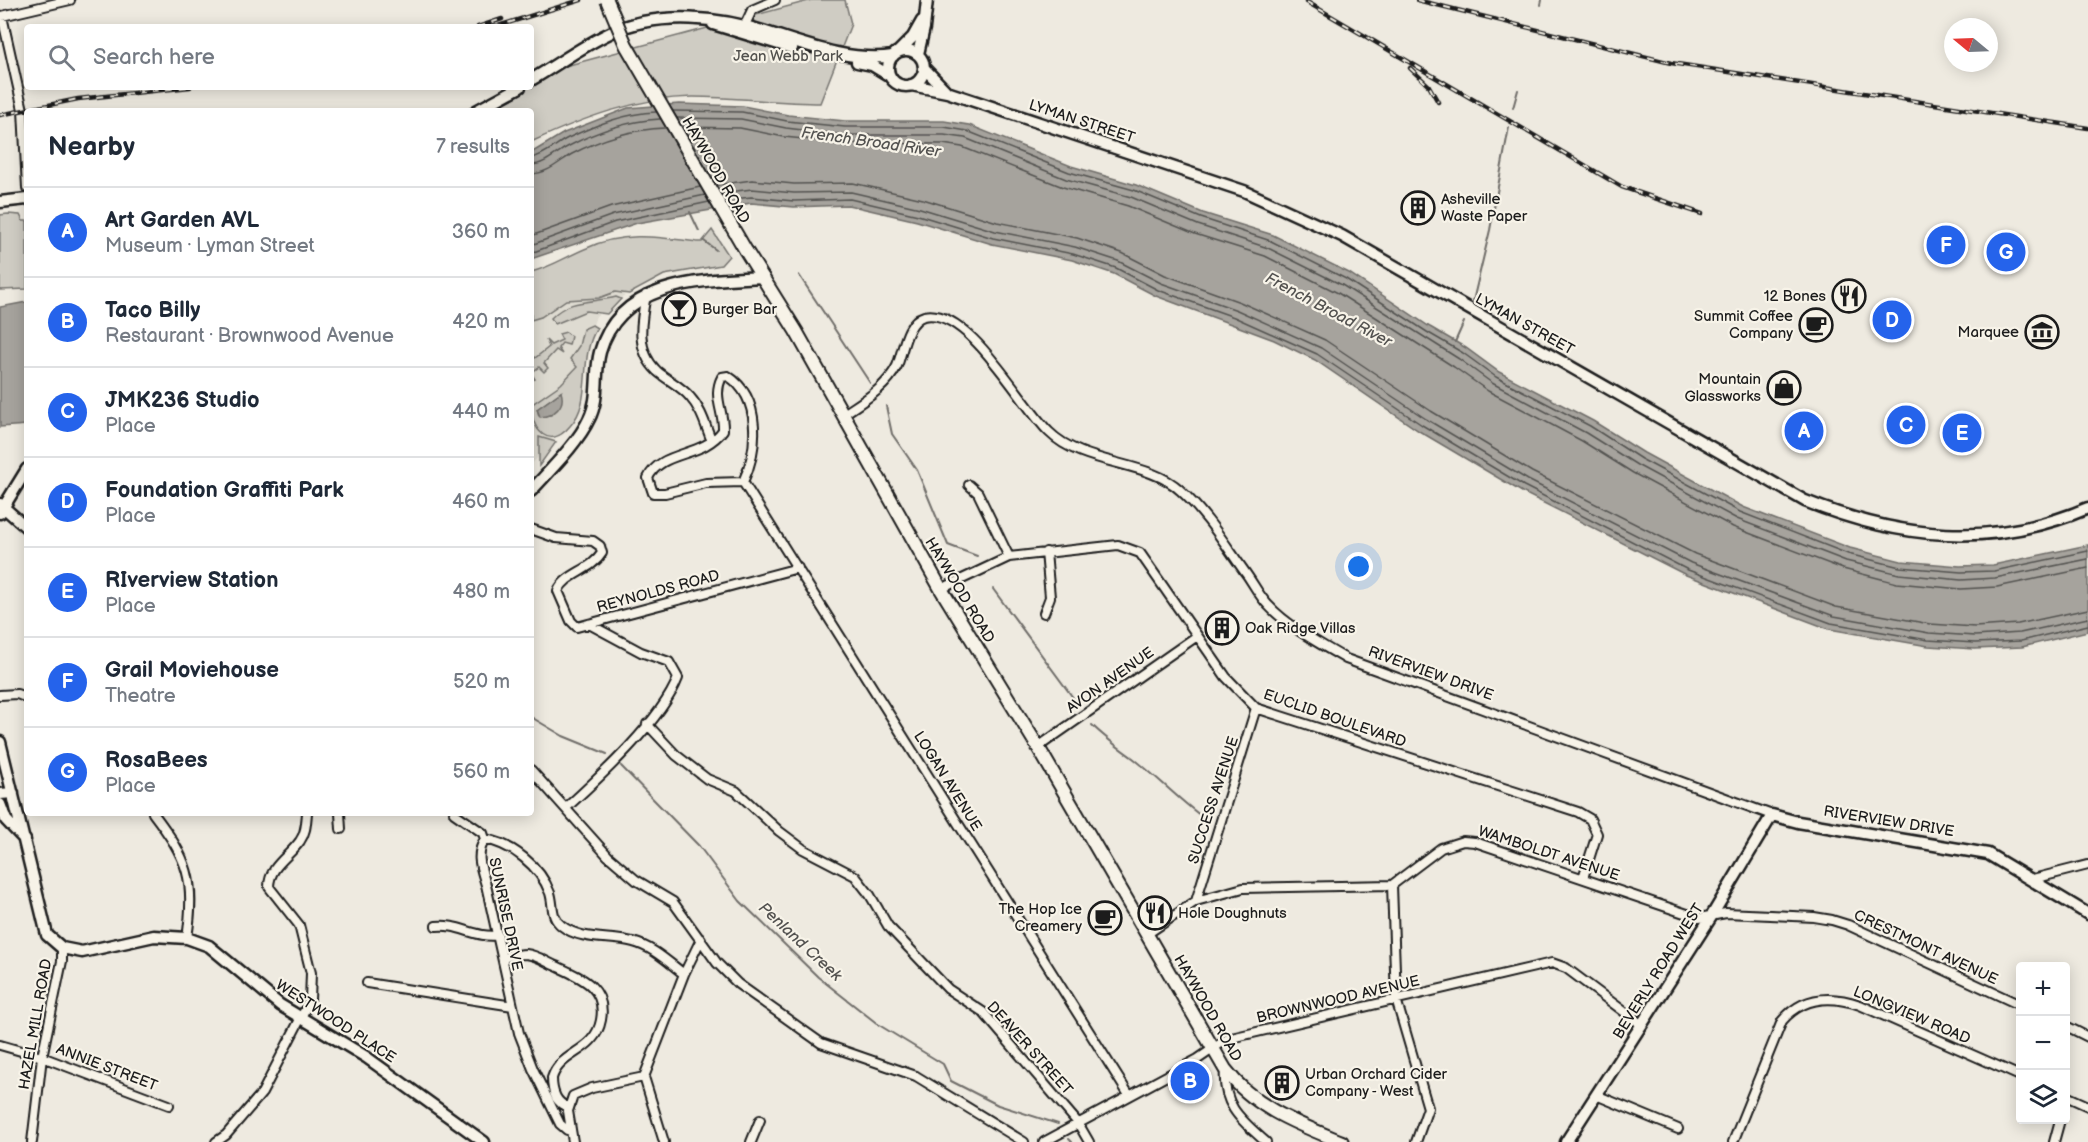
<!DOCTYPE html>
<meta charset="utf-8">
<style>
body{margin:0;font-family:"Balsamiq Sans",sans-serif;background:#f6f6f7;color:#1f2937}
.controls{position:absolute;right:18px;bottom:18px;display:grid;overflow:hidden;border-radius:6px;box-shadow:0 3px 15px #0003}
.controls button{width:54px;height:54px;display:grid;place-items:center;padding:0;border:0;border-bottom:2px solid #e0e1e3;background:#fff;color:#1f2937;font:30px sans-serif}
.compass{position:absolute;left:1944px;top:18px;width:54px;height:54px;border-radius:50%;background:#fff;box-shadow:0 3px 15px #0003;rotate:289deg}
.you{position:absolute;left:1359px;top:567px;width:21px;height:21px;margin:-15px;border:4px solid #fff;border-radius:50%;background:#1a73e8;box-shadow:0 0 0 9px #1a73e833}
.badge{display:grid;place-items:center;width:39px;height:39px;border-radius:50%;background:#2563eb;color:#fff;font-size:20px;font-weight:700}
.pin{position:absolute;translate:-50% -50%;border:3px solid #fff;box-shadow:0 2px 6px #0006}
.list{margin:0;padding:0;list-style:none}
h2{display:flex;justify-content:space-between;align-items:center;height:78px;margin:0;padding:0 24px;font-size:26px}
h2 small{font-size:20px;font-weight:400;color:#747a83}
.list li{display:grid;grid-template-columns:39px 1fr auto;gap:18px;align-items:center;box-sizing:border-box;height:90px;padding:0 24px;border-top:2px solid #e0e1e3}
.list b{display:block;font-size:22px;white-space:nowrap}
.list p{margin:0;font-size:20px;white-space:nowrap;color:#747a83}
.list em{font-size:20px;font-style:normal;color:#747a83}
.icon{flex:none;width:33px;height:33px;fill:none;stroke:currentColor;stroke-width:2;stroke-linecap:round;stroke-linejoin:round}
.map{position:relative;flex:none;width:2088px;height:1142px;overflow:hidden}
.search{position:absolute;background:#fff;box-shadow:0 3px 15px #0003;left:24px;top:24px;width:510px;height:66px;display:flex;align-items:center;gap:15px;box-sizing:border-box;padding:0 21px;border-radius:6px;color:#747a83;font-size:22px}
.panel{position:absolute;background:#fff;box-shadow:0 3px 15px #0003;left:24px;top:108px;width:510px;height:708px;border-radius:6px}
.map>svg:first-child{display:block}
.built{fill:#dedbd1}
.green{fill:#cfccc3;stroke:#767470;stroke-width:1.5;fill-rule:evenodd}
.water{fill:#a6a39d;stroke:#6f6d69;stroke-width:1.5}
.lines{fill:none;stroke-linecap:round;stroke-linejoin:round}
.shore{stroke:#535250;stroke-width:1.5}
.stream{stroke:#6f6d69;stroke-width:2}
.street-casing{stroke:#1c1c1c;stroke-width:12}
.secondary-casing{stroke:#1c1c1c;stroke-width:15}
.primary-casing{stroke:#1c1c1c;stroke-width:16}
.street{stroke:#f7f3e8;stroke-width:8}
.secondary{stroke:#f7f3e8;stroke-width:10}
.primary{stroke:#f7f3e8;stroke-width:12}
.rail-casing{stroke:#1c1c1c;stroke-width:4.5}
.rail{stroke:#f7f3e8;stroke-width:2;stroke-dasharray:7;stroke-linecap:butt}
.primary-bridge-casing{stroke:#1c1c1c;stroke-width:16;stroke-linecap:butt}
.primary-bridge{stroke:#f7f3e8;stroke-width:12}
.labels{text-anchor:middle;stroke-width:4.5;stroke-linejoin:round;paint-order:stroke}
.park-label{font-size:15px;fill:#52514e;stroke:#f7f3e8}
.street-label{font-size:15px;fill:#1c1c1c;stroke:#f7f3e8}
.poi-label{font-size:15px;fill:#1c1c1c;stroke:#f7f3e8;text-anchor:start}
.water-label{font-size:16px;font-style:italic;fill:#535250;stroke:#f7f3e8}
</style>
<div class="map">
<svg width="2088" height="1142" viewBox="0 0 2088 1142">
<rect width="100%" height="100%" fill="#eeeae0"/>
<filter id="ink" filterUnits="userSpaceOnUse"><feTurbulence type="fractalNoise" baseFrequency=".0167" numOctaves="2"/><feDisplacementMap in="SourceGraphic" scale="12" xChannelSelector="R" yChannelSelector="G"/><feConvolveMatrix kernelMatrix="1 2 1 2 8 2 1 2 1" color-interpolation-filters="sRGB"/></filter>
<g filter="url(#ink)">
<!-- built -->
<path class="built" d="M652,275L596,316L581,361L576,413L531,465V282Z"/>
<!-- green -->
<path class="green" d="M812,0H845L851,24L820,103C778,103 735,97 693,97C635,98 583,118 531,142V111H478L522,87H531V82L558,68Z
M8,214L20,215L23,221H27V289L0,290V215Z
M712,230L729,256L721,265L664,275L629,294L615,292L599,298L566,300L541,317L531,320V272C552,267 567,256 587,248C623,231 658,237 697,242H702Z
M616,297L621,299L607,314L586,311L555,324L551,318C570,298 592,303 616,297Z
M592,325L597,328C577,359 594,400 570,426C549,451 531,430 531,405L561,384L577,367L570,359L579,346L583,329ZM561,392L551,415L539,416L537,409Z
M566,332L571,336L569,345L562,343L558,348L562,354L556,350L544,363L548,368L544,372L539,367L531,373L535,379L532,380L531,378V354L535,358L549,347L546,340L551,345L562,340L559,334Z
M539,437L556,442L539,466Z"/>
<!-- water -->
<path class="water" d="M679,104L743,106L788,115L845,121H944L969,125L1071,166L1136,185L1203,213L1273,235L1349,273L1430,327L1466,348L1499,372L1593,421L1644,453L1743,507L1850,548L1901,561L1960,566L1993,565L2088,545V631L2022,647L1975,649L1928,646L1829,629L1686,575L1522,492L1419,431L1315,360L1274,340L1156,296L1114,274L1072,260L992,244L917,221L848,205L794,207L751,203L637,223L531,259V153L564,133L628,108Z
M27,302V425L0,427V307Z
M561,392C566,406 554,416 540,417L537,409Z"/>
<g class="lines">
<!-- shore -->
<path class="shore" d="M673,111L742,112L787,121L845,127H944L967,131L1069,172L1134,190L1201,218L1271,241L1346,279L1427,332L1463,353L1496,377L1590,426L1641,459L1740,512L1848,554L1900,567L1961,572L1994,571L2088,551
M677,118L741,119L786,128L844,135H944L965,138L1066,179L1131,197L1198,225L1268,248L1342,285L1459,359L1492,383L1586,433L1637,465L1737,519L1846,561L1899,574L1961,580L1995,578L2088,559
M682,127L740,128L784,137L843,143L943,144L962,147L1063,187L1128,206L1195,234L1265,256L1338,293L1454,367L1488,391L1582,441L1633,473L1733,527L1843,569L1897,583L1961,589L1997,587L2088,568
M531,158C544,156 556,144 568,138C596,125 625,113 656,112
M531,165C545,165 557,152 569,146C597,131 629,121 660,119
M531,174C547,174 559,162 572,154C601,139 633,129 665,128
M716,185L752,180L794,184L853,183L923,199L997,222L1077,238L1122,253L1165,275L1240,302L1325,340L1431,411L1532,472L1695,554L1836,607L1930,624L1975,627L2018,624L2088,609
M721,193L752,189L794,193L851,192L920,208L995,231L1075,247L1118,261L1161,283L1237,310L1321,348L1426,419L1528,480L1691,563L1834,616L1929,633L1975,636L2020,633L2088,618
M725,200L751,197L794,201L850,199L918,215L993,238L1073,254L1116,268L1158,290L1234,317L1317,354L1422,425L1524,486L1688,570L1831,623L1928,640L1975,643L2021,641L2088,625
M531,236L611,207L700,187
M531,245L613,215L705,195
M531,253L615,222L709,202"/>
<!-- stream -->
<path class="stream" d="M1541,5L1542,0
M1513,108L1518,90
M690,212L699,231
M704,241L716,250
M799,275L870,383
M1473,301L1490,230L1509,127
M1455,342L1464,322
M886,406L892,434L917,470L948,545L977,556
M993,589L1074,699
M531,717L563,736L607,754
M1092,725C1105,738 1118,747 1133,758C1156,776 1177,798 1201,816
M621,766L699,846L740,901L818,977L879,1025L943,1064L951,1081L998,1105L1058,1124
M1069,1139L1072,1142"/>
<defs>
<path id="street" d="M745,25L752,10L775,0
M27,188L23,110L2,16L70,0
M646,295C641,321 635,350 657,371C667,380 681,386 690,397C701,409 705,424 711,439
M728,376C762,398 758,450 743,482L706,483L665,493H653L648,478C662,449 702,459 723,430C724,411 712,396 722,377Z
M844,414C863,401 886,388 897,366C903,352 906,321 924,316C968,306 1021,405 1049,432C1083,466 1148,460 1180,490C1207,514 1226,546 1247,575C1254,585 1260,597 1268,605C1287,626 1322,645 1346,659L1772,815
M743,482L1129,1095
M969,485L978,493L1009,557
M531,529L556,538L593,541L600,546L602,553C591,571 566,573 558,591L571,621L577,627L798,568
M941,589L1009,557L1118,545L1140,553L1226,677L1256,708L1578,812L1590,819L1597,834L1583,878
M1044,613L1050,597L1046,552
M0,695L17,694L27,698
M647,724L676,755L707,779L736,791L779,831L803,849L855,876L870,895L888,926L948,989L983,1012L1078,1123L1089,1142
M1038,747L1197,636
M531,770L608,856L636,880L673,902L717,963L738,984L821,1043L916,1076L1024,1142
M566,808C600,777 662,720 678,678L669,662L641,652L589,624
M153,813C188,859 196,880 187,938
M340,813L341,829
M454,813L483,833L485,839
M2033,879L2088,865
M1392,885L1396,999L1428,1108L1416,1142
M1196,901L1256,708
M436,926C458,923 477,939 498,935
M1147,934L1196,901L1243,888L1392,885L1441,848L1463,841L1475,842L1699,918L1726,913L1814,917L1832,920L1848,925L2020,1005
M503,958C511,956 518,954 526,954C537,955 546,962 556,966C580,977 607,987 601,1020C595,1053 560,1051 552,1078C552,1090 555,1103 568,1107
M367,983L513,1006
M2066,1026L2088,1037
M0,1045L42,1057L169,1105
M1225,1069C1222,1105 1240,1119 1266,1142
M644,1077L684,974L701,939
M644,1077L664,1142
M1596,1095L1678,1129
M2066,1096L2088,1106
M571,1130H567L560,1124L533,1069L519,1033L486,885C481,868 475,855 485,839C512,844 540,866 550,893C554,905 550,917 562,926C581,941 611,936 633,942C653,947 668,962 684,974
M32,1142L42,1057L62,961V948
M216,1142L226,1135L262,1093L310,1000L311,973L299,925L269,887C269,866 289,857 300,841C306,833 306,823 307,813
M573,1142L568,1111L573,1096L592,1088L644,1077
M751,1142L760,1120
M1044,1142L1198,1059L1227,1039L1552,963L1566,968L1642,1025
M1733,1142L1782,1021C1803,996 1831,995 1860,1005L2020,1076
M2054,1142L2060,1120"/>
<path id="secondary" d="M713,24L792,48
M888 68a18 18 0 1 1 36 0a18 18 0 1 1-36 0Z
M899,51L913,37L922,21
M918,54L924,28L927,0
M857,62L872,65L890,76
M924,68L947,92
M531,80C557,65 582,46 610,33C658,10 723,17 772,34C809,46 853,62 893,56
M911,85L947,92L1244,191L1342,236L1805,501C1900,539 1992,549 2088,508
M476,111L520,87
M0,202L27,199
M531,491C549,471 578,443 589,419C600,398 594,374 600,352C620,280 704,280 763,277
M0,504L27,528
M0,513L27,469
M0,742L47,935L62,948L82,952L154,936L187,938L209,946L280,1005L366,1057L484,1142
M0,794L13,793
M0,804L6,820L25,840
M1566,1142L1711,917L1772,815L1798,822L1988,854L2088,914"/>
<path id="primary" d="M746,251L796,331L941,589L1038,747L1225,1069C1254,1108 1298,1124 1342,1142"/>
</defs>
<!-- street casing -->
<use href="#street" class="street-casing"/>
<!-- secondary casing -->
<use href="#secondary" class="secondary-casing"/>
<!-- primary casing -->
<use href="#primary" class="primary-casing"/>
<!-- street -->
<use href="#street" class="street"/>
<!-- secondary -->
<use href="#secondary" class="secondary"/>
<!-- primary -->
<use href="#primary" class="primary"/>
<defs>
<path id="rail" d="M1417,0L1671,63L2088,128
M1307,2L1622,187L1702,214
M478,27L502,19
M495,27L581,0
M1410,68L1429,86L1438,102
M0,115L78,99L190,87"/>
</defs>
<!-- rail casing -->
<use href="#rail" class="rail-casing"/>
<!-- rail -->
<use href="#rail" class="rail"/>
<defs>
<path id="primary-bridge" d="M607,0L626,45L746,251"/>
</defs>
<!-- primary-bridge casing -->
<use href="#primary-bridge" class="primary-bridge-casing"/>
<!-- primary-bridge -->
<use href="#primary-bridge" class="primary-bridge"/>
</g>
</g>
<!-- icons -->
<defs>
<symbol id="building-ring" viewBox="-11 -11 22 22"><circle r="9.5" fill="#f7f3e8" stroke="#1c1c1c" stroke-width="1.5"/><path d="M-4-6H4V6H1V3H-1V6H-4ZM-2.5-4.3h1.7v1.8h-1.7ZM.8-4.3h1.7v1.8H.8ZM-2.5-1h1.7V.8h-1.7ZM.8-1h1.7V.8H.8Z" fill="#1c1c1c"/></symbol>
<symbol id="restaurant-ring" viewBox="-11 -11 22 22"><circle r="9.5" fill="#f7f3e8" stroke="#1c1c1c" stroke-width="1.5"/><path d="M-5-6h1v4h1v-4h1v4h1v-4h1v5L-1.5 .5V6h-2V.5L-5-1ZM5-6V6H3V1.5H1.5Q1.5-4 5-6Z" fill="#1c1c1c"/></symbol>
<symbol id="bar-ring" viewBox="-11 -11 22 22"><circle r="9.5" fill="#f7f3e8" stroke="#1c1c1c" stroke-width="1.5"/><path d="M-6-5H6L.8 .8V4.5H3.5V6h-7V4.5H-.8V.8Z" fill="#1c1c1c"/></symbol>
<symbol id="cafe-ring" viewBox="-11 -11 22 22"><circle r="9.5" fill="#f7f3e8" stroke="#1c1c1c" stroke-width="1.5"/><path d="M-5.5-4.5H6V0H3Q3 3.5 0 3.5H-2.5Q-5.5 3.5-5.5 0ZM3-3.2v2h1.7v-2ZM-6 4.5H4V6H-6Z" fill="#1c1c1c"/></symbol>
<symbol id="museum-ring" viewBox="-11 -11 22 22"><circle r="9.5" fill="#f7f3e8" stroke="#1c1c1c" stroke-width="1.5"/><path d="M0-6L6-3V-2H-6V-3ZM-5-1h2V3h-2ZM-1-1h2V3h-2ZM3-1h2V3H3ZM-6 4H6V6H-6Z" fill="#1c1c1c"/></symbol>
<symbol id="shop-ring" viewBox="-11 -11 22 22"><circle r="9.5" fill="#f7f3e8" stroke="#1c1c1c" stroke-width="1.5"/><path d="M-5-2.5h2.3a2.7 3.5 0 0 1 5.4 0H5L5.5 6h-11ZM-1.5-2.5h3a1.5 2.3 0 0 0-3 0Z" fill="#1c1c1c"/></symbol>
</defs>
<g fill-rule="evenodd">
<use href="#building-ring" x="1399" y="189" width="38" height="38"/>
<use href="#restaurant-ring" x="1830" y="277" width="38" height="38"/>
<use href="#bar-ring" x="660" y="290" width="38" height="38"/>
<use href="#cafe-ring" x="1797" y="306" width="38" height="38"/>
<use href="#museum-ring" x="2023" y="313" width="38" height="38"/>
<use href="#shop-ring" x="1765" y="369" width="38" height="38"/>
<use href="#building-ring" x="1203" y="609" width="38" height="38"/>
<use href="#restaurant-ring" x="1136" y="894" width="38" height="38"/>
<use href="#cafe-ring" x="1086" y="899" width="38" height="38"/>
<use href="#building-ring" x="1263" y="1064" width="38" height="38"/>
</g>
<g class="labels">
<!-- park labels -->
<g class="park-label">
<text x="788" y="61">Jean Webb Park</text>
</g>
<!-- street labels -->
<g class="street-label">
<text transform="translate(1082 121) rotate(18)" y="5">LYMAN STREET</text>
<text transform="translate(716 170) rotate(60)" y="5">HAYWOOD ROAD</text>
<text transform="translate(1525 324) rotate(29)" y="5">LYMAN STREET</text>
<text transform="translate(960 590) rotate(59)" y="5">HAYWOOD ROAD</text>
<text transform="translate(658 591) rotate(-15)" y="5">REYNOLDS ROAD</text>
<text transform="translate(1431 673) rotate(20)" y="5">RIVERVIEW DRIVE</text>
<text transform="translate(1110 680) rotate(-35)" y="5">AVON AVENUE</text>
<text transform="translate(1335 718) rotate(19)" y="5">EUCLID BOULEVARD</text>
<text transform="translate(948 781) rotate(58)" y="5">LOGAN AVENUE</text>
<text transform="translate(1213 800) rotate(-72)" y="5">SUCCESS AVENUE</text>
<text transform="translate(1889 821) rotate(9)" y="5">RIVERVIEW DRIVE</text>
<text transform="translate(1549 853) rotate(18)" y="5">WAMBOLDT AVENUE</text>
<text transform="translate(506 914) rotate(78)" y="5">SUNRISE DRIVE</text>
<text transform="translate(1926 947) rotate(25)" y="5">CRESTMONT AVENUE</text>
<text transform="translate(1658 971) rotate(-58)" y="5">BEVERLY ROAD WEST</text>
<text transform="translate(1338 999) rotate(-13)" y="5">BROWNWOOD AVENUE</text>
<text transform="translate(1208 1008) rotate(60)" y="5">HAYWOOD ROAD</text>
<text transform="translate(1912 1015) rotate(23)" y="5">LONGVIEW ROAD</text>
<text transform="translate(336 1021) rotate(33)" y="5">WESTWOOD PLACE</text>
<text transform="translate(35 1024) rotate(-80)" y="5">HAZEL MILL ROAD</text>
<text transform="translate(1030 1048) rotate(48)" y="5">DEAVER STREET</text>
<text transform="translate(107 1067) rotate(21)" y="5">ANNIE STREET</text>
</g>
<!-- poi labels -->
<g class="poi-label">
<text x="1441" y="204">Asheville<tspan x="1441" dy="17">Waste Paper</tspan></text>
<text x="1826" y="301" text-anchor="end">12 Bones</text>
<text x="702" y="314">Burger Bar</text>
<text x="1793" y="321" text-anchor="end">Summit Coffee<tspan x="1793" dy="17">Company</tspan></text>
<text x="2019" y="337" text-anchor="end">Marquee</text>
<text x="1761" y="384" text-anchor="end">Mountain<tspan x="1761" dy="17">Glassworks</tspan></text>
<text x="1245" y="633">Oak Ridge Villas</text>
<text x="1082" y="914" text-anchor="end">The Hop Ice<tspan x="1082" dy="17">Creamery</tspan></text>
<text x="1178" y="918">Hole Doughnuts</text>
<text x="1305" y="1079">Urban Orchard Cider<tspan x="1305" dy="17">Company - West</tspan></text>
</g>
<!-- water labels -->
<g class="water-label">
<text transform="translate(871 141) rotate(8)" y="6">French Broad River</text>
<text transform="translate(1329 309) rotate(28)" y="6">French Broad River</text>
<text transform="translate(801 941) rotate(43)" y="6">Penland Creek</text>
</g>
</g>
</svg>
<div class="controls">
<button>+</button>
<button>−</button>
<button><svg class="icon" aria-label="layers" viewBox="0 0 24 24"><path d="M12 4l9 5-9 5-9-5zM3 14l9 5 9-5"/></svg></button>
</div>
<svg class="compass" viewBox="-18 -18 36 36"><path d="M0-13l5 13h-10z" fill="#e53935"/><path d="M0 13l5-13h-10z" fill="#747a83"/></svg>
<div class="you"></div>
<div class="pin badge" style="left:1804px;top:431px">A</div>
<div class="pin badge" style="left:1190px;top:1081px">B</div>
<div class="pin badge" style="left:1906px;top:425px">C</div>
<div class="pin badge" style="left:1892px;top:320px">D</div>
<div class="pin badge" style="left:1962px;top:433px">E</div>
<div class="pin badge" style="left:1946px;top:245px">F</div>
<div class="pin badge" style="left:2006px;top:252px">G</div>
<div class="search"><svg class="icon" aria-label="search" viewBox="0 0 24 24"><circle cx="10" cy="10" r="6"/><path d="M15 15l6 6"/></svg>Search here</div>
<section class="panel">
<h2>Nearby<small>7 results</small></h2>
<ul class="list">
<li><span class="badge">A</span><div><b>Art Garden AVL</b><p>Museum · Lyman Street</p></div><em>360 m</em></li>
<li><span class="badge">B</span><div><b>Taco Billy</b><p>Restaurant · Brownwood Avenue</p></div><em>420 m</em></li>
<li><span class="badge">C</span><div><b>JMK236 Studio</b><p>Place</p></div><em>440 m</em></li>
<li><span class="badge">D</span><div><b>Foundation Graffiti Park</b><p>Place</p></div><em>460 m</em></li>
<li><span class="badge">E</span><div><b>RIverview Station</b><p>Place</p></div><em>480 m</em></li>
<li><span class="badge">F</span><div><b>Grail Moviehouse</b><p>Theatre</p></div><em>520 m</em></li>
<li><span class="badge">G</span><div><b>RosaBees</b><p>Place</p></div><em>560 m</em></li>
</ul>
</section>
</div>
